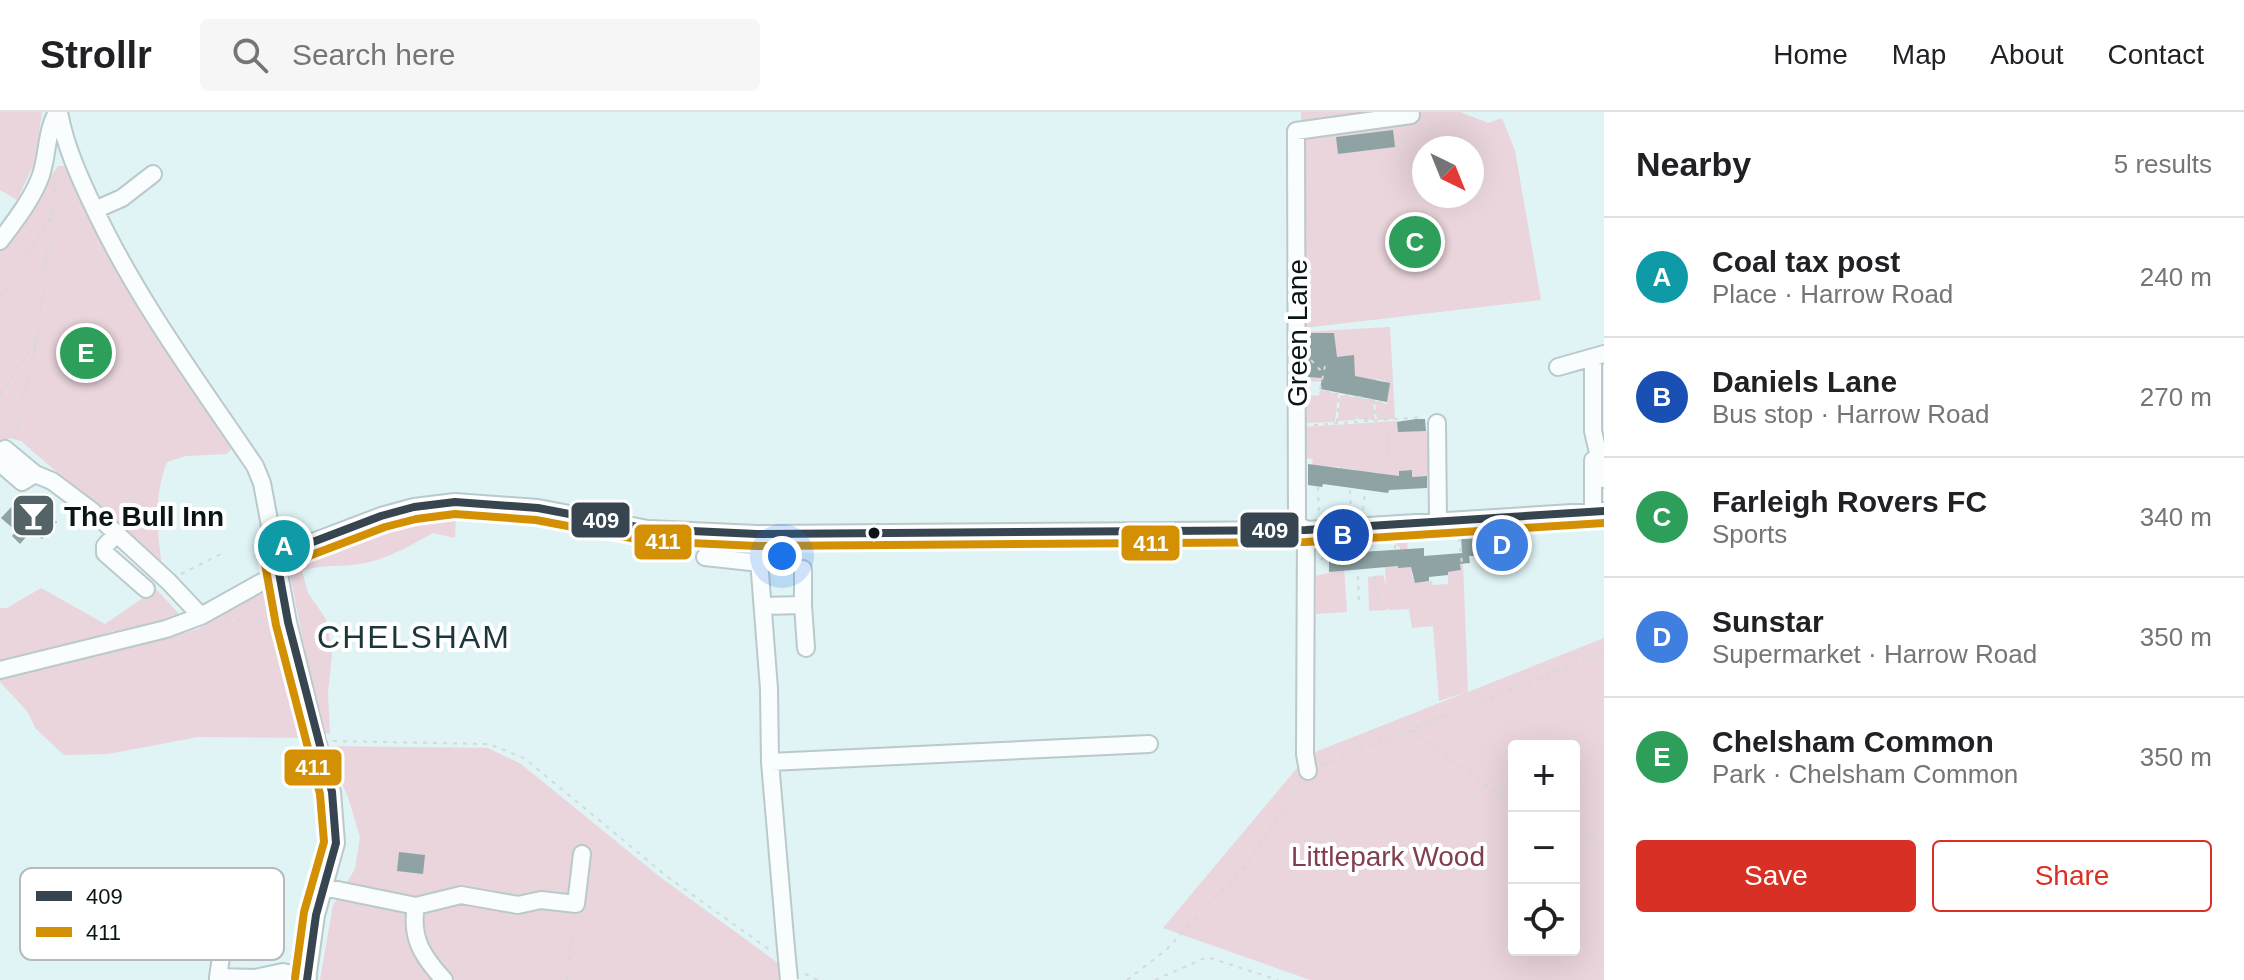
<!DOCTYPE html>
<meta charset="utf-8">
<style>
body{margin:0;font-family:Arial,sans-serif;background:#f6f6f6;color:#202124}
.controls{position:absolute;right:24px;bottom:24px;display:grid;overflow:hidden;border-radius:8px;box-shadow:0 8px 32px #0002}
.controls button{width:72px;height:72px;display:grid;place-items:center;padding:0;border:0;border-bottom:2px solid #e0e0e0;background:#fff;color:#202124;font:40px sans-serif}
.compass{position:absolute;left:1412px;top:24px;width:72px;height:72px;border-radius:50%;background:#fff;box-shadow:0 8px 32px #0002;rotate:137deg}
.you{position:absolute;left:782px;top:444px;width:28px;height:28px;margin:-20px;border:6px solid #fff;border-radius:50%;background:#1a73e8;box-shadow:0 0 0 12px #1a73e833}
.badge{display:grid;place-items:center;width:52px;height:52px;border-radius:50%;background:#d93025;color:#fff;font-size:26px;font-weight:700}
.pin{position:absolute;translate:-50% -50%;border:4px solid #fff;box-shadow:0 2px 8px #0006}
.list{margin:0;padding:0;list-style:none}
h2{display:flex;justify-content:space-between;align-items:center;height:104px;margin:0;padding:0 32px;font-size:34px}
h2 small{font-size:26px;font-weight:400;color:#757577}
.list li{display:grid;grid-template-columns:52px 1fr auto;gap:24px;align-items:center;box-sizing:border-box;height:120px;padding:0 32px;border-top:2px solid #e0e0e0}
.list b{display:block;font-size:30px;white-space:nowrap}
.list p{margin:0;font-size:26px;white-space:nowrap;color:#757577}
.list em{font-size:26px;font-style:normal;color:#757577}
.actions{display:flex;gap:16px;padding:24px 32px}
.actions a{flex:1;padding:18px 0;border:2px solid #d93025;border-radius:8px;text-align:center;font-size:28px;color:#d93025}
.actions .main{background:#d93025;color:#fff}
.icon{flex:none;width:44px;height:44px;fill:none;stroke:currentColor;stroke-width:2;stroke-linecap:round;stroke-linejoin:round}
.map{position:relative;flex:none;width:1604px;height:868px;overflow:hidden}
header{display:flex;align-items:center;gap:48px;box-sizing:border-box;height:112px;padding:0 40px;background:#fff;border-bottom:2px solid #e0e0e0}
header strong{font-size:38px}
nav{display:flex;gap:44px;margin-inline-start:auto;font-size:28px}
.search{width:560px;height:72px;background:#f6f6f6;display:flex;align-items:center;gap:20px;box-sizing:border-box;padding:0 28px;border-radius:8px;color:#757577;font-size:30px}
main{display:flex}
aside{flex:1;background:#fff}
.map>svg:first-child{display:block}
.green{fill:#e9d5db;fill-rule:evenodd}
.building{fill:#8fa3a5}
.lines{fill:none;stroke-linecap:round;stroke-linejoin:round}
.minor-casing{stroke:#bac9cb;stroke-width:20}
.path{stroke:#d4dada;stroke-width:2;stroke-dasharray:4 6;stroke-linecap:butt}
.minor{stroke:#fafdfe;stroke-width:16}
.minor-bridge-casing{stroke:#bac9cb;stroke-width:20;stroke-linecap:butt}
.minor-bridge{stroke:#fafdfe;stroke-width:16}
.bus-1-casing{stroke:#fff;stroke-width:14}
.bus-2-casing{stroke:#fff;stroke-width:14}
.bus-1{stroke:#36454f;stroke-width:8}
.bus-2{stroke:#d39003;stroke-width:8}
.bus-dot{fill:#091517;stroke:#fff;stroke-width:3}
.labels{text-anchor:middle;stroke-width:8;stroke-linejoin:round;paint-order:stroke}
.street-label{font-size:28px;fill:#091517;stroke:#fff}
.poi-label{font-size:28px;font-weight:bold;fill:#091517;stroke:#fff;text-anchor:start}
.park-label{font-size:28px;fill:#813e4e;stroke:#fff}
.quarter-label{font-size:32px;letter-spacing:2px;fill:#1a383c;stroke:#fff}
.key{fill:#fff;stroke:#b5b9b9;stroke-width:2}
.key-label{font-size:22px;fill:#091517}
.line-badge{stroke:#fff;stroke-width:3}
.badge-label{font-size:22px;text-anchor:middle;font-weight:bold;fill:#fff}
</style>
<header>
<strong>Strollr</strong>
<div class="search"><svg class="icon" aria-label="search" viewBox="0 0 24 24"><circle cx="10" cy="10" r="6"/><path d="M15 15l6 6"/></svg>Search here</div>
<nav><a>Home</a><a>Map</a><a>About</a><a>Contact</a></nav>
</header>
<main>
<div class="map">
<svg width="1604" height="868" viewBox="0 0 1604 868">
<rect width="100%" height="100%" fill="#e0f3f5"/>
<!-- green -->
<path class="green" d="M0,0H42L35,50L17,88L0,78Z
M1301,0H1460L1488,11L1502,6L1515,39L1541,188L1304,216ZM1424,36H1472V84H1424Z
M58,54H64L234,334L227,342L186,344L167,350C153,385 157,423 163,460L83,383L21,329L10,326L0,330V137Z
M1390,215L1395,307L1377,308L1375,289L1387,292L1389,277L1384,275L1385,269L1376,267L1375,274L1372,268C1351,262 1326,272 1304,269L1302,220Z
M1320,278L1338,282L1335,310L1302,311V290L1309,291L1310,283L1319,284Z
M1340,283L1373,288L1375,308L1357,307V302L1356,308L1338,309Z
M1412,308V319H1427L1432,326L1433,375H1428L1427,364L1410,365L1409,358L1399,359V365L1374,360L1373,367L1356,364V358L1343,356L1341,362L1340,355L1312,354L1313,347L1304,346L1302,315Z
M456,402L455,426L433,421C413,432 393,444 370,450C348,456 324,451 302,459L308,481L326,507L332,543L328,580L330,622L321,621L290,462L298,451L345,435L403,410Z
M1396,422H1407L1408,447L1411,448L1412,465H1415L1416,471L1432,469L1433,473L1448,472V460L1461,458L1460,452H1463L1468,580L1604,526V868H1310L1163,816L1308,643L1467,580L1439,589L1433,514L1412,516L1409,497L1389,498L1388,495L1387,498L1369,499L1368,465L1383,463L1386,473L1385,454L1405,455L1400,448V435L1396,433ZM1514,634H1574V838H1514Z
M1344,457L1347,500L1316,502V464Z
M271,475L307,626L198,625L108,642L64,643L36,617L27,599L0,570V567L198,517Z
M41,476L105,512L156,477L181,504L117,522L113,519L28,546L0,550V496H7Z
M325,634L488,636L521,652L660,765L782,854L797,868H320L333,793L355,757L360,725L348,685Z"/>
<!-- building -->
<path class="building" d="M1393,18L1395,35L1338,42L1336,25Z
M1308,221H1334L1337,245L1354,243L1355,264L1390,271L1387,290L1320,277L1322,266L1308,265Z
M1416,307H1425L1426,319L1398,320L1397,310Z
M1308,352L1399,364V359L1412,358V365L1427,364V376L1389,378L1388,381L1323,372L1322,375L1308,373Z
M31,387L57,410L42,427L32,418L20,432L12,424L16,419L1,406L18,388L25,394Z
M1473,424L1474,444H1469L1470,451L1460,452L1461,458L1448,460V463L1429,465V469L1415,471L1411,455L1398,456V454L1329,460V442L1424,436V444L1462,441L1461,425Z
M399,740L425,743L423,762L397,759Z"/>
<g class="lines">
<defs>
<path id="minor" d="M59,0C65,34 80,67 95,98C138,189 199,271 255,354L262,371L288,510L317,629L332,680L336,731L316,803L307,868
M95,98L122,86L153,62
M0,129C15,109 33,86 41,63C48,42 46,20 57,0
M1593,246V319L1604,367
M1558,255L1604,242
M1437,311L1438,410
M0,340L5,337L35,362L52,369L92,399L169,470L201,504
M0,351L22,370L35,362
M1593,400V348
M1306,418L1297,412L1296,19L1411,3
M1306,418L1305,642L1308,659
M117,421L105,434V441L146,477
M757,422L769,577L770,650L786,837
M276,444L381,404L414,395L455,390L538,396L648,417L757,422L1306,418L1604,399
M705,445L760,451
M803,457V493
M763,494L803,493L806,536
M0,558L166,517L201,504L278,461
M770,650L1149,632
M323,775L416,794L461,783L518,793L541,788L576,792L582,742
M416,794C410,826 423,845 444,868
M218,865L221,845
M218,868V865L255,866L283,860L308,865"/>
</defs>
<!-- minor casing -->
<use href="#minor" class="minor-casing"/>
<!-- path -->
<path class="path" d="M0,185L20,158L52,103
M1311,248L1323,261
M1325,254L1320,278L1357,285
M0,283L36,230
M1359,285L1385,291
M1374,288L1376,308
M1366,309V287
M1337,310L1339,281
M1314,313L1423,305
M14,327L37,229L56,69
M1387,344V315
M1318,375L1319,402
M1350,378L1351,401
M1363,398L1365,380
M1459,426L1462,452
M1395,437V430
M1321,448L1325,443L1335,439
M181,462L223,441
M1358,464L1359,493
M1375,464L1377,495
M227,507L273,511
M1412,618L1505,687L1514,691
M333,629L489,632L524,646L669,766L770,838
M1323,653L1604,540
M1574,717L1604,730
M805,862L818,868
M567,868L573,809
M1127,868L1166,838L1245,755L1300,671
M1155,868L1207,845L1278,868"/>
<!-- minor -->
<use href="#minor" class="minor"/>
<defs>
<path id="minor-bridge" d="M786,837L789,868"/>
</defs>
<!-- minor-bridge casing -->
<use href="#minor-bridge" class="minor-bridge-casing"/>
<!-- minor-bridge -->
<use href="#minor-bridge" class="minor-bridge"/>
<defs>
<path id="bus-1" d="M276,444L381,404L414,395L455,390L538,396L648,417L757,422L1306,418L1604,399
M276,444L288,510L332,680L336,731L316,803L307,868"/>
<path id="bus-2" d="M264,446L276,513L320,682L324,730L304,800L295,866
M280,455L385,415L416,407L455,402L536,408L647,429L757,434L1306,430L1604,411"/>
</defs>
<!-- bus-1 casing -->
<use href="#bus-1" class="bus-1-casing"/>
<!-- bus-2 casing -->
<use href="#bus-2" class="bus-2-casing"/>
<!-- bus-1 -->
<use href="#bus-1" class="bus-1"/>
<!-- bus-2 -->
<use href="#bus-2" class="bus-2"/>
</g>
<!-- icons -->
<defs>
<symbol id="bar-square" viewBox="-11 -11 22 22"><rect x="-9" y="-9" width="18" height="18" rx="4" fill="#546365" stroke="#fff"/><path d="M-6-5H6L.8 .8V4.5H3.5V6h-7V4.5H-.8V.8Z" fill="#fff"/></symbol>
</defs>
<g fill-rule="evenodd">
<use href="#bar-square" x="8" y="378" width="51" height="51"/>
</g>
<!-- markers -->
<circle class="bus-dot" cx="874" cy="421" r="7"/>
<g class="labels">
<!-- street labels -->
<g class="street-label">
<text transform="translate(1297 221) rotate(-90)" y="10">Green Lane</text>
</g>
<!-- poi labels -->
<g class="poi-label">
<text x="64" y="414">The Bull Inn</text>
</g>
<!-- park labels -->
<g class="park-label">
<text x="1388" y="754">Littlepark Wood</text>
</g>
<!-- quarter labels -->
<g class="quarter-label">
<text x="414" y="536">CHELSHAM</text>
</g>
</g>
<!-- legend -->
<rect x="20" y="756" width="264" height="92" rx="12" class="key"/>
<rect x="36" y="779" width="36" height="10" fill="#36454f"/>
<rect x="36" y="815" width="36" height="10" fill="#d39003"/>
<g class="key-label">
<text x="86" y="792">409</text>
<text x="86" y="828">411</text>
</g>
<g class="line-badge">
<rect x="570" y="389" width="61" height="38" rx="8" fill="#36454f"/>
<rect x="1239" y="399" width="61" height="38" rx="8" fill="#36454f"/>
<rect x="633" y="411" width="60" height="38" rx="8" fill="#d39003"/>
<rect x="1120" y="412" width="61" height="38" rx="8" fill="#d39003"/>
<rect x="283" y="636" width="60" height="39" rx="8" fill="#d39003"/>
</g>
<g class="badge-label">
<text x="601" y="416">409</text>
<text x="1270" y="426">409</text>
<text x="663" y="437">411</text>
<text x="1151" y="439">411</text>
<text x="313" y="663">411</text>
</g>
</svg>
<div class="controls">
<button>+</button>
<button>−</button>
<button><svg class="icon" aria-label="locate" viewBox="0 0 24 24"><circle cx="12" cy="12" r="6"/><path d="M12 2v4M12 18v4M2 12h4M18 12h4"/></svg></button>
</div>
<svg class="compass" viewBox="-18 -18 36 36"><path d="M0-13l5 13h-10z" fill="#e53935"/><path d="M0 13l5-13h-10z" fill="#757577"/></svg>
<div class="you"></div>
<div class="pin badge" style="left:284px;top:434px;background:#0f9aa8">A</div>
<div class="pin badge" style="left:1343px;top:423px;background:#1a4fb4">B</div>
<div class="pin badge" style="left:1415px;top:130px;background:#2e9e5b">C</div>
<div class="pin badge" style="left:1502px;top:433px;background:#3f7fe0">D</div>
<div class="pin badge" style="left:86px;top:241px;background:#2e9e5b">E</div>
</div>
<aside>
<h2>Nearby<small>5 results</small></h2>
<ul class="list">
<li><span class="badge" style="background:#0f9aa8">A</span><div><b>Coal tax post</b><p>Place · Harrow Road</p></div><em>240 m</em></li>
<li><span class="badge" style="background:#1a4fb4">B</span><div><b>Daniels Lane</b><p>Bus stop · Harrow Road</p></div><em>270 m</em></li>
<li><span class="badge" style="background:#2e9e5b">C</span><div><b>Farleigh Rovers FC</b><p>Sports</p></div><em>340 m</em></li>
<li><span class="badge" style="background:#3f7fe0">D</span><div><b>Sunstar</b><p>Supermarket · Harrow Road</p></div><em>350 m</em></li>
<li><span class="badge" style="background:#2e9e5b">E</span><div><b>Chelsham Common</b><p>Park · Chelsham Common</p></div><em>350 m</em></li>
</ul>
<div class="actions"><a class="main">Save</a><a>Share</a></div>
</aside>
</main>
